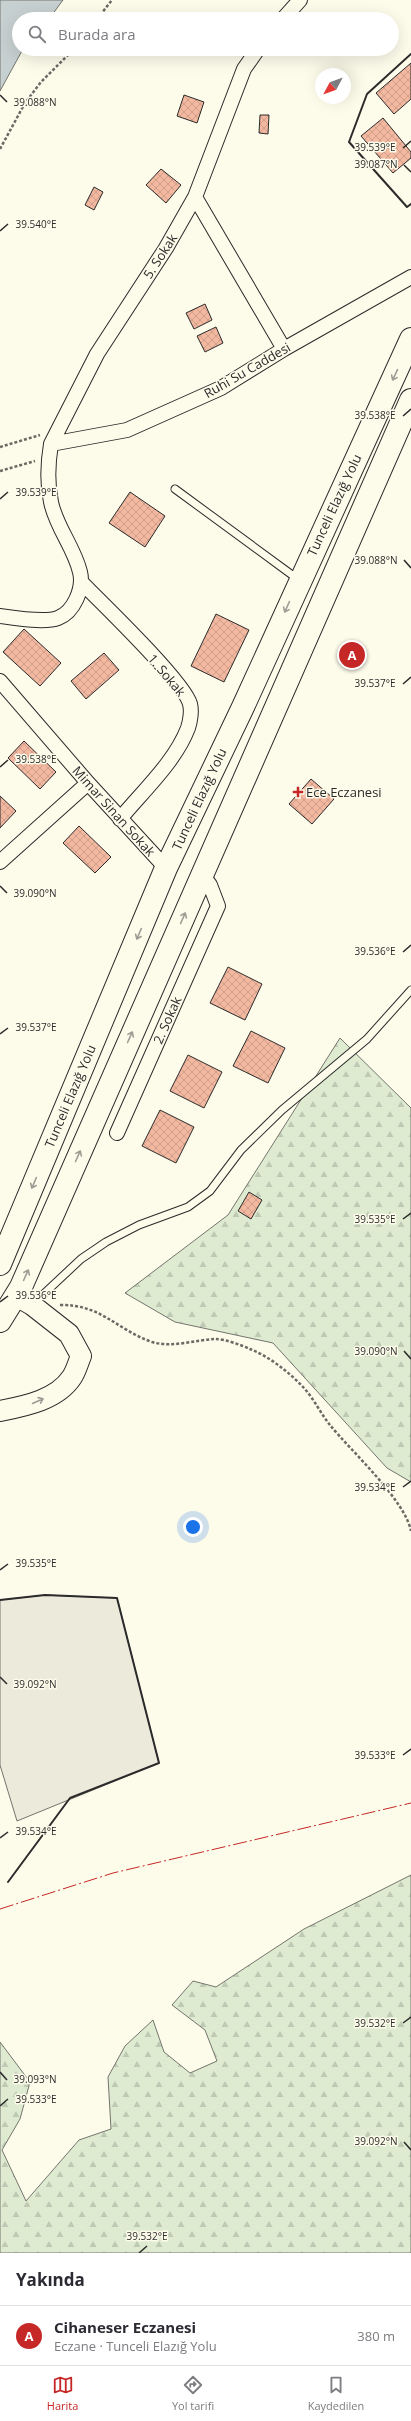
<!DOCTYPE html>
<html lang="tr">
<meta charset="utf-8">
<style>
body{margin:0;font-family:"Open Sans",sans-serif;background:#f2f2f3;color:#2b2b33}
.compass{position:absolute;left:315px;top:68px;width:36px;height:36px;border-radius:50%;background:#fff;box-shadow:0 4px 16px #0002;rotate:229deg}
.you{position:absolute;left:193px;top:1527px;width:14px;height:14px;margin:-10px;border:3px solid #fff;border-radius:50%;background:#1a73e8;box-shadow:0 0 0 6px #1a73e833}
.badge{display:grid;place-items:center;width:26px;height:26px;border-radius:50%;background:#c62828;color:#fff;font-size:13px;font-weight:700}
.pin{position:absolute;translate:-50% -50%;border:2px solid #fff;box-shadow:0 1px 4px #0006}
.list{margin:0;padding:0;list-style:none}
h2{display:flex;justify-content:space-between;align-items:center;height:52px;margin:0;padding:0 16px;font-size:17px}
h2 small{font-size:13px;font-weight:400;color:#7c7c81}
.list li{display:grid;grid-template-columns:26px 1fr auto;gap:12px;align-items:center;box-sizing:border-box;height:60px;padding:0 16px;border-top:1px solid #e1e1e2}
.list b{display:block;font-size:15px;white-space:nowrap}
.list p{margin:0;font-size:13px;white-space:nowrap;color:#7c7c81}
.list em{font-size:13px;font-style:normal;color:#7c7c81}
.icon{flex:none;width:22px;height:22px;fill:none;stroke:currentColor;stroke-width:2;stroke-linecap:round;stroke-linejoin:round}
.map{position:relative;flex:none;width:411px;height:2253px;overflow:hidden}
.search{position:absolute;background:#fff;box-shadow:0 4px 16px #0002;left:12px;right:12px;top:12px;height:44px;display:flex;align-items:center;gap:10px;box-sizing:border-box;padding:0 14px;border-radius:22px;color:#7c7c81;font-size:15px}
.sheet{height:112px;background:#fff}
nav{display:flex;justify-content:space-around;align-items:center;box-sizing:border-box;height:56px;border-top:1px solid #e1e1e2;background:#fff;font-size:11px;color:#7c7c81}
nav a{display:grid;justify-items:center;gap:2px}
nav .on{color:#c62828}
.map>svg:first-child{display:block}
.forest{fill:url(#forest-firs);stroke:#74746e}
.parking{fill:#eceadb;stroke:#74746e}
.water{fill:#c7d0d0;stroke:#74746e}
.building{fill:url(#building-cross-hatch);stroke:#2b2b2b}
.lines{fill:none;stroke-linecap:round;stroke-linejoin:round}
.lane-casing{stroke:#2b2b2b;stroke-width:9}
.street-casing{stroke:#2b2b2b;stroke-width:16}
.secondary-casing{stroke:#2b2b2b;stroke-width:22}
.primary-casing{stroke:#2b2b2b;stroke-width:24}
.path{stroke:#6a6964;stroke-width:2.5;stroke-dasharray:3 2;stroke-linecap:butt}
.lane{stroke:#fdfbea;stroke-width:7}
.street{stroke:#fdfbea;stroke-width:14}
.secondary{stroke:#fdfbea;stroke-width:20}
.primary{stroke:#fdfbea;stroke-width:22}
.wall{stroke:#2b2b2b;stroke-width:2}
.power{stroke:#c62828;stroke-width:1;stroke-dasharray:14 3 2 3;stroke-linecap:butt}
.oneway{stroke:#9e9d94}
.ticks{fill:none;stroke:#2b2b2b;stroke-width:1.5}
.poi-dot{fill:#c62828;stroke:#fdfbea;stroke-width:1.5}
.labels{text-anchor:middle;stroke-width:3;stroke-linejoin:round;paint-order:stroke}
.street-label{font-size:13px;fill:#2b2b2b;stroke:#fdfbea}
.poi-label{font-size:13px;fill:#2b2b2b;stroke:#fdfbea;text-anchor:start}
.ticks-label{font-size:10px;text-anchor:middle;fill:#2b2b2b;stroke:#fdfbea;stroke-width:3;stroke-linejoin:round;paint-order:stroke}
</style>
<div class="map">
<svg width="411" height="2253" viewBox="0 0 411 2253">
<defs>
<pattern id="forest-firs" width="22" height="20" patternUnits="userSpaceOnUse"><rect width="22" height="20" fill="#deebd1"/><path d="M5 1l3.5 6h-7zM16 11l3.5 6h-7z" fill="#bfcab4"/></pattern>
<pattern id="building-cross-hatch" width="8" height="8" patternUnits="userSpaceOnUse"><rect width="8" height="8" fill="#f2b8a0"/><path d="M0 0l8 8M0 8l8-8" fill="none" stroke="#d09e8a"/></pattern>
</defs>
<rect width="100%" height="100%" fill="#fdfbea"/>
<!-- forest -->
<path class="forest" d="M340,1038L411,1108V1482L387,1468L273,1343L175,1322L125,1293L228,1215Z
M411,1875V2253H0V2042L30,2082L20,2119L2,2150L26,2201L79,2140L111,2129L108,2077L125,2046L153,2020L164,2052L190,2073L217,2061L205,2030L172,2005L193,1981L216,1987L304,1929Z"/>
<!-- parking -->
<path class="parking" d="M45,1595L117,1598L159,1763L17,1821L0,1765V1600Z"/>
<!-- water -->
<path class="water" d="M0,0H63L49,19H19V49H23L0,91Z"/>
<!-- building -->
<path class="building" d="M411,63V99L394,114L376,93Z
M184,95L204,102L197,123L177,116Z
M260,115H269L268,134L259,133Z
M383,118L411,152V158L393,173L361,136Z
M161,169L181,185L166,203L146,185Z
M94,187L103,192L94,210L85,205Z
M205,304L212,320L194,329L186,313Z
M216,327L223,343L205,352L197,336Z
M130,492L165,516L145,547L109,523Z
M216,614L249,630L224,682L191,666Z
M24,629L61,663L40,686L3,652Z
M104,653L119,670L86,699L71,681Z
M24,741L56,772L40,789L8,758Z
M311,779L334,799L312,824L289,804Z
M0,796L16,811L0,828Z
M79,826L111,857L95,873L63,843Z
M228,967L262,984L245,1020L210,1003Z
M251,1031L285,1048L268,1083L233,1066Z
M188,1055L222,1072L204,1108L170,1091Z
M160,1110L194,1127L176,1163L142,1146Z
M249,1192L262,1200L251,1219L238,1211Z"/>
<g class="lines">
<defs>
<path id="lane" d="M175,489L299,580
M33,1304L81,1259L106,1242L139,1225L188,1207L210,1191L241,1150L282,1110L367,1039L411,990"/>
<path id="street" d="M283,19L300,0
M195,197L284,349
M51,444L127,430L221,388L284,349L411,277
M81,582C101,602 185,683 190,704C192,711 190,722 188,728C175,762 143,791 120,819
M0,616C14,618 45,623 58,618C74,612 84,588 80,572C74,547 56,527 51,502C47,483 48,462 51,444L97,354L166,248L195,197L244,69L258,49
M0,681L88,783L166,868
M0,862L88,783
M117,1133L218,906L210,885L202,874"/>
<path id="secondary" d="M0,1411C25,1406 57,1400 72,1377C76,1371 78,1363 81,1356L69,1334L32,1305L16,1296"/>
<path id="primary" d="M0,1264L166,868L243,707L411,339
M0,1321L21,1287L411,400"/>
</defs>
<!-- lane casing -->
<use href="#lane" class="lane-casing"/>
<!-- street casing -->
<use href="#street" class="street-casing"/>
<!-- secondary casing -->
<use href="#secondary" class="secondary-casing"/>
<!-- primary casing -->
<use href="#primary" class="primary-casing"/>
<!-- path -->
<path class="path" d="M97,19L112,0
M0,149L25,103L41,82L74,49
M0,447L40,435
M0,471L35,461
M60,1305C101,1304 117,1330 152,1342C171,1348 196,1340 215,1339C225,1339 241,1345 250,1349C270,1357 289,1372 304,1388C314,1399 321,1414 330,1425C351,1451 405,1500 411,1531"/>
<!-- lane -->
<use href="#lane" class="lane"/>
<!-- street -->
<use href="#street" class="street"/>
<!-- secondary -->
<use href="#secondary" class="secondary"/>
<!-- primary -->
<use href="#primary" class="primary"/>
<!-- wall -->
<path class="wall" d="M411,54L367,94L349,142L407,207L411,204
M0,1600L45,1595L117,1598L159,1763L70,1798L8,1882"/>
<!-- power -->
<path class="power" d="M0,1909L113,1873L411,1803"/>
</g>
<!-- one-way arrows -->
<defs><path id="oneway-shaft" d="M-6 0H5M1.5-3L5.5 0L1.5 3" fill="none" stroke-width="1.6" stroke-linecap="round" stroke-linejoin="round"/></defs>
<g class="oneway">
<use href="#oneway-shaft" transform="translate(395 375) rotate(115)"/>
<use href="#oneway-shaft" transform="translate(287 607) rotate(114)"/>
<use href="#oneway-shaft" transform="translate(183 918) rotate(-66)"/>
<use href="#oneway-shaft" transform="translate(139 934) rotate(113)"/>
<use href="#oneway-shaft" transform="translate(130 1037) rotate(-66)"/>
<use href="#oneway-shaft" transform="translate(78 1156) rotate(-66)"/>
<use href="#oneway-shaft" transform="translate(34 1183) rotate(113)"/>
<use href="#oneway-shaft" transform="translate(26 1275) rotate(-66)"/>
<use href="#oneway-shaft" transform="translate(38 1401) rotate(-24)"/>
</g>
<!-- ticks -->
<path class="ticks" d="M0,95L7,102M403,148L411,141M404,165L411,172M0,231L8,224M403,416L411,409M0,499L8,492M404,560L411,568M403,684L411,677M0,767L8,760M0,886L7,893M403,952L411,945M0,1034L8,1028M403,1219L411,1213M0,1302L8,1296M404,1351L411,1359M403,1487L411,1481M0,1570L8,1564M0,1677L7,1684M403,1755L411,1749M0,1838L8,1832M403,2023L411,2017M0,2072L7,2080M0,2106L8,2099M404,2142L411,2150M139,2253L147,2246"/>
<!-- markers -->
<path class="poi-dot" d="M296 786h4v4h4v4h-4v4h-4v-4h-4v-4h4z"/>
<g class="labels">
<!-- street labels -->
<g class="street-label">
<text transform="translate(160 256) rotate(-57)" y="5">5. Sokak</text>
<text transform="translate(247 370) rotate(-30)" y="5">Ruhi Su Caddesi</text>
<text transform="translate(334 505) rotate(-65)" y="5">Tunceli Elazığ Yolu</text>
<text transform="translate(167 675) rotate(50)" y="5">1. Sokak</text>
<text transform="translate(199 799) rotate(-65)" y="5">Tunceli Elazığ Yolu</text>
<text transform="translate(114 811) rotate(48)" y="5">Mimar Sinan Sokak</text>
<text transform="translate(167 1020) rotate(-66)" y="5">2. Sokak</text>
<text transform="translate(70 1096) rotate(-67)" y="5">Tunceli Elazığ Yolu</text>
</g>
<!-- poi labels -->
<g class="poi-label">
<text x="306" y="797">Ece Eczanesi</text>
</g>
</g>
<g class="ticks-label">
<text x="35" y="106">39.088°N</text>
<text x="375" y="151">39.539°E</text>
<text x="376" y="168">39.087°N</text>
<text x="36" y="228">39.540°E</text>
<text x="375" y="419">39.538°E</text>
<text x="36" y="496">39.539°E</text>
<text x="376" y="564">39.088°N</text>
<text x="375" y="687">39.537°E</text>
<text x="36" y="763">39.538°E</text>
<text x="35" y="897">39.090°N</text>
<text x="375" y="955">39.536°E</text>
<text x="36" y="1031">39.537°E</text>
<text x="375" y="1223">39.535°E</text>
<text x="36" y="1299">39.536°E</text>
<text x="376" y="1355">39.090°N</text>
<text x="375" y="1491">39.534°E</text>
<text x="36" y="1567">39.535°E</text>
<text x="35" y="1688">39.092°N</text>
<text x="375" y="1759">39.533°E</text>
<text x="36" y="1835">39.534°E</text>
<text x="375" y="2027">39.532°E</text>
<text x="35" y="2083">39.093°N</text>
<text x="36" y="2103">39.533°E</text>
<text x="376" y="2145">39.092°N</text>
<text x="147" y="2240">39.532°E</text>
</g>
</svg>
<svg class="compass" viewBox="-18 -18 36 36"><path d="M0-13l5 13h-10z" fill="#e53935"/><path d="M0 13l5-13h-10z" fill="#7c7c81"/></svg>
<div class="you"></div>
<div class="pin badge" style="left:352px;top:655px">A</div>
<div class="search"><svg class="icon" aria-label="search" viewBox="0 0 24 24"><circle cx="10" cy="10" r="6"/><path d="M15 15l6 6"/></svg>Burada ara</div>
</div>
<section class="sheet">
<h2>Yakında<small></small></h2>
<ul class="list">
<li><span class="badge">A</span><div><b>Cihaneser Eczanesi</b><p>Eczane · Tunceli Elazığ Yolu</p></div><em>380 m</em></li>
</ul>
</section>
<nav>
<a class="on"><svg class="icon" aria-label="map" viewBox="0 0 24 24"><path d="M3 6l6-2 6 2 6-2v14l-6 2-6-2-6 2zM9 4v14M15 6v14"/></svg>Harita</a>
<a><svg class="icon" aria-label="directions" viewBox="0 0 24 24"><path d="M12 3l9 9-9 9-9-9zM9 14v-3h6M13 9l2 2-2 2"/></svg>Yol tarifi</a>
<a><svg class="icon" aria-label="saved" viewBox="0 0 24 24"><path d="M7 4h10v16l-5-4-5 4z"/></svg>Kaydedilen</a>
</nav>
